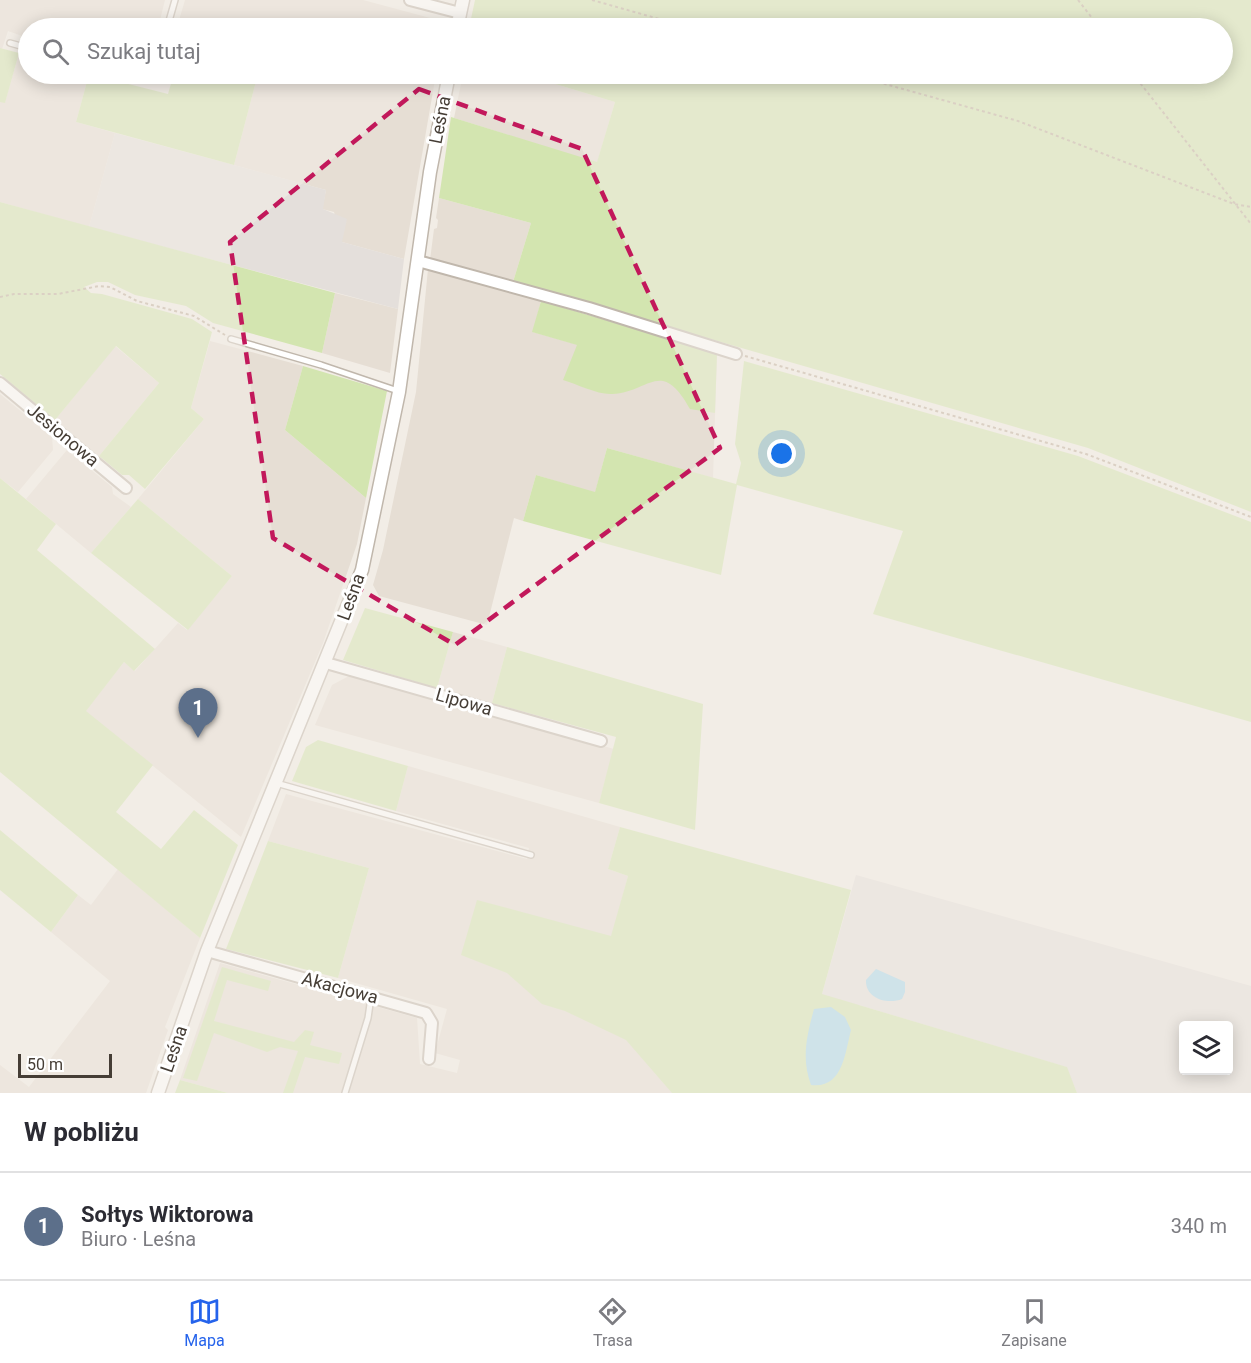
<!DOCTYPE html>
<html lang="pl">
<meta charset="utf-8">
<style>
body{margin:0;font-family:Roboto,sans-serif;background:#f2f2f3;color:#2b2b33}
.controls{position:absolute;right:18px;bottom:18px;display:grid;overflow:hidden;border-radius:6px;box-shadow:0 3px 15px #0003}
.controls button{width:54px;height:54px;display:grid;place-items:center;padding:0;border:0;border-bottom:2px solid #e1e1e2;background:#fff;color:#2b2b33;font:30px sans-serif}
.scale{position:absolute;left:18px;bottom:15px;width:94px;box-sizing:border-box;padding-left:6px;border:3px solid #453d35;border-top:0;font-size:16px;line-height:21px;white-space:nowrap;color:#453d35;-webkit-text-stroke:4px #fff;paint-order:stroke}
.you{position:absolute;left:782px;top:454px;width:21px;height:21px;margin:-15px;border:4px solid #fff;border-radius:50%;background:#1a73e8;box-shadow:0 0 0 9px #1a73e833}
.badge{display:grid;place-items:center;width:39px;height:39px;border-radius:50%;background:#2563eb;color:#fff;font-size:20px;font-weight:700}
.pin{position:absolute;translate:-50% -50px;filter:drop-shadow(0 2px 3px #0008)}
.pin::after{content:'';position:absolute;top:32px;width:21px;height:18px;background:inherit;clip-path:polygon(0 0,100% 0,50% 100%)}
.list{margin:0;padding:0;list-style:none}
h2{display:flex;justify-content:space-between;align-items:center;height:78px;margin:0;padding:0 24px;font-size:26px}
h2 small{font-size:20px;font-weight:400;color:#7c7c81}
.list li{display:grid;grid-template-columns:39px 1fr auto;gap:18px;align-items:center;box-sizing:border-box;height:108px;padding:0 24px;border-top:2px solid #e1e1e2}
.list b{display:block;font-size:22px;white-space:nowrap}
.list p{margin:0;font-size:20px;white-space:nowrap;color:#7c7c81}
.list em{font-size:20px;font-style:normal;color:#7c7c81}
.icon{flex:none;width:33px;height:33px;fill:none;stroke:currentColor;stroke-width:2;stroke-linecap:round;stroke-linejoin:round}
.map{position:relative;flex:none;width:1251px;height:1093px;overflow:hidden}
.search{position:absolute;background:#fff;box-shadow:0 3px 15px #0003;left:18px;right:18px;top:18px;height:66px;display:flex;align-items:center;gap:15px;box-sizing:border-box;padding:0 21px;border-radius:33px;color:#7c7c81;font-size:22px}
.sheet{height:186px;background:#fff}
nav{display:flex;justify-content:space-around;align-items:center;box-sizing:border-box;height:84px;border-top:2px solid #e1e1e2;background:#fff;font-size:16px;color:#7c7c81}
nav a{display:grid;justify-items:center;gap:3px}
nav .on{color:#2563eb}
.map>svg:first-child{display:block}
.residential{fill:#e6ded4}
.industrial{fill:#e4dfdb;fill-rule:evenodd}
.green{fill:#d3e5b0}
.water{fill:#a4d7ed}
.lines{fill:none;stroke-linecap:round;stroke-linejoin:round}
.service-casing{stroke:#c0b7ac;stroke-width:8}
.minor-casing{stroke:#c0b7ac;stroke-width:14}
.tertiary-casing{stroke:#c0b7ac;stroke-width:15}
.path{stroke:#beae9b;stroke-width:2;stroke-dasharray:3 3;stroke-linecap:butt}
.service{stroke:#fff;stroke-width:5}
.minor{stroke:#fff;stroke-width:10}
.tertiary{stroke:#fff;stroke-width:12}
.marked{fill:none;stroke:#c2185b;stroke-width:4.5;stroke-dasharray:12 8;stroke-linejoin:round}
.labels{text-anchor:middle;stroke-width:6;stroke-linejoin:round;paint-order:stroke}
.street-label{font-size:18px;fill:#453d35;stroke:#fff}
</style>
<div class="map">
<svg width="1251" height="1093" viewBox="0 0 1251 1093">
<rect width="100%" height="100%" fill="#f2ede6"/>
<!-- residential -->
<path class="residential" d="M0,0H165L158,28H28V38L8,31L2,49L0,48Z
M185,0H363L445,22L444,28H196L178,24Z
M19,53L28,56V74H89L76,122L115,133L89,227L0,202V102H5Z
M258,74H436L404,259L342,242L334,212L322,209L326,190L234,165Z
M463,74H522L615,102L597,163L454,118Z
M439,198L531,223L513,282L430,260L434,229L437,228L438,220L436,218Z
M428,269L541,301L533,332L642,363L717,353L713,478L607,448L595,493L536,475L523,521L514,518L487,625L379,596L373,585L383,550L416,392Z
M335,293L398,309L390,373L322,353Z
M210,341L303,366L285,430L366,498L357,544L323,643L241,837L85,711L124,662L135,671L178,623L187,630L232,576L138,499L204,419L191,408Z
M115,346L159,383L99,456L55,420Z
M0,394L52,437L53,450L18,492L0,478Z
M67,450L112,487L113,494L131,507L91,553L26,499Z
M453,632L507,647L492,703L437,688Z
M349,676L614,749L599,803L315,725L332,685Z
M408,766L620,827L608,869L628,876L612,936L859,1004L834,1093H228L180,1080L220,963L417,1018L420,1064L457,1073L460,1060L435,1053L447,1009L338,978L369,868L268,841L286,794L527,859L529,848L396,811Z
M118,869L200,938L165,1027L168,1030L146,1093H0V1065L29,1087L110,981L51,932L78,895L91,905Z"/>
<!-- industrial -->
<path class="industrial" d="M115,133L326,190L323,209L347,219L342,242L404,259L398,309L89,227Z
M856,875L1251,986V1093H1077L1066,1067L822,994ZM1184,1026H1228V1070H1184Z"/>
<!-- green -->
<path class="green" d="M475,0H1251V512L1088,448L513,282L531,223L439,198L451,117L597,162L615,102L522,74H1222V28H469Z
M0,48L19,53L5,103L0,102Z
M89,74L168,94L172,80L169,74H258L234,165L76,122Z
M0,202L335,293L322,353L213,323L186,306L135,295L108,282H97L84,287L91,293L102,294L192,319L212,332L191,408L204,419L145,489L129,475H122L99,456L159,383L116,346L55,420L0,374Z
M541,301L717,353L715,413L690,409C661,357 650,392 612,394C598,395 577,384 563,380L577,345L532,332Z
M744,361L1078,456L1251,522V722L873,614L903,531L737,485L721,575L523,521L536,475L595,492L607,448L736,484L741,463L735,444Z
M303,366L387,391L366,498L285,430Z
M0,478L56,524L37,550L155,649L134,671L124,662L86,711L153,765L116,812L161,849L194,810L238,845L200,938L0,772Z
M138,499L232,576L188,630L91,553Z
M365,608L453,632L437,688L343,660Z
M507,647L703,704L695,830L599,803L616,737L492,703Z
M318,740L408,766L396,811L292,781L306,747Z
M620,827L851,890L822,994L1067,1067L1077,1093H672L626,1040L565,1011L542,1004L507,973L461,955L477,900L611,936L628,876L608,869Z
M0,830L78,895L51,932L0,890Z
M268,841L369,868L338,978L226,949Z
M222,967L271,981L268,991L227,980L214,1021L294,1042L305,1030L314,1032L310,1045L342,1053L339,1064L305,1057L293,1093H283L298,1051L280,1047L267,1052L214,1033L197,1081L183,1078Z
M180,1080L228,1093H175Z"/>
<!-- water -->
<path class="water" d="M876,969L905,982V992L902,999C887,1005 865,998 866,980Z
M831,1007L845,1017L851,1030C845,1053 843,1089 811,1085C801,1058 807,1035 814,1009Z"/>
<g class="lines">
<defs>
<path id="service" d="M167,28L175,0
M10,43L28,48
M125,74L139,77L152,74
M231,339L321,365L398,391
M276,783L531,855
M345,1093L368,1018L371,997"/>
<path id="minor" d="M410,0L460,13
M418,261L589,308L736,354
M0,383L126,488
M326,663L601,741
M207,951L426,1013L432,1023L429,1059"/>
<path id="tertiary" d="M457,28L463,0
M158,1093L207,951L362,570L399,392L430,172L449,74"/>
</defs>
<!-- service casing -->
<use href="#service" class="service-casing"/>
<!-- minor casing -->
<use href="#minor" class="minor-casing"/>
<!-- tertiary casing -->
<use href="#tertiary" class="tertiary-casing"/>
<!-- path -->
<path class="path" d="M592,0L691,28
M1078,0L1100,28
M849,74L1018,121L1234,204L1251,207
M1133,74L1251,224
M0,297L14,294H58L99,286L110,287L137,301L194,316L225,335
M745,356L1086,454L1251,517"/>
<!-- service -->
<use href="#service" class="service"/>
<!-- minor -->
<use href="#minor" class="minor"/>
<!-- tertiary -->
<use href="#tertiary" class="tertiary"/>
</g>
<!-- marked area -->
<path d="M0 0H1251V1093H0ZM419,89L582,149L720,448L455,645L273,538L230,242Z" fill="#f2ede6" fill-opacity=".55" fill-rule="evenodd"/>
<path class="marked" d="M419,89L582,149L720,448L455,645L273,538L230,242Z"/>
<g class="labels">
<!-- street labels -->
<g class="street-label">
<text transform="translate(440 120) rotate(-79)" y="6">Leśna</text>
<text transform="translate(63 435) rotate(40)" y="6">Jesionowa</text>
<text transform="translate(351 597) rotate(-70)" y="6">Leśna</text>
<text transform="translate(464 702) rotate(16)" y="6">Lipowa</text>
<text transform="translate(340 988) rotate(15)" y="6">Akacjowa</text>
<text transform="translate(174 1049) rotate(-71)" y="6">Leśna</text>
</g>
</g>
</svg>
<div class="controls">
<button><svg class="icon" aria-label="layers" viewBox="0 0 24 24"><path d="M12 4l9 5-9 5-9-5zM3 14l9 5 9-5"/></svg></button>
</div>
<div class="scale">50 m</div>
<div class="you"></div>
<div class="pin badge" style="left:198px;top:738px;background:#5c6f8a">1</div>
<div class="search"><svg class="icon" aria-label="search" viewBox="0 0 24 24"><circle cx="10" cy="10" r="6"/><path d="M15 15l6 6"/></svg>Szukaj tutaj</div>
</div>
<section class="sheet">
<h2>W pobliżu<small></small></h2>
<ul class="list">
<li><span class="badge" style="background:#5c6f8a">1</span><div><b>Sołtys Wiktorowa</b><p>Biuro · Leśna</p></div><em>340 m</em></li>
</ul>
</section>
<nav>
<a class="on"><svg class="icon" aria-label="map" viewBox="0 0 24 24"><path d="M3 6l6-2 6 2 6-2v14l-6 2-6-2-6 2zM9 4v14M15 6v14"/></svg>Mapa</a>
<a><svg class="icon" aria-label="directions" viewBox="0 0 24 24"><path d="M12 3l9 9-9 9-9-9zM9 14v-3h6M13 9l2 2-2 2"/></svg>Trasa</a>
<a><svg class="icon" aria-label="saved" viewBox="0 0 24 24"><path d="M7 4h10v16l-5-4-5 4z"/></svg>Zapisane</a>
</nav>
